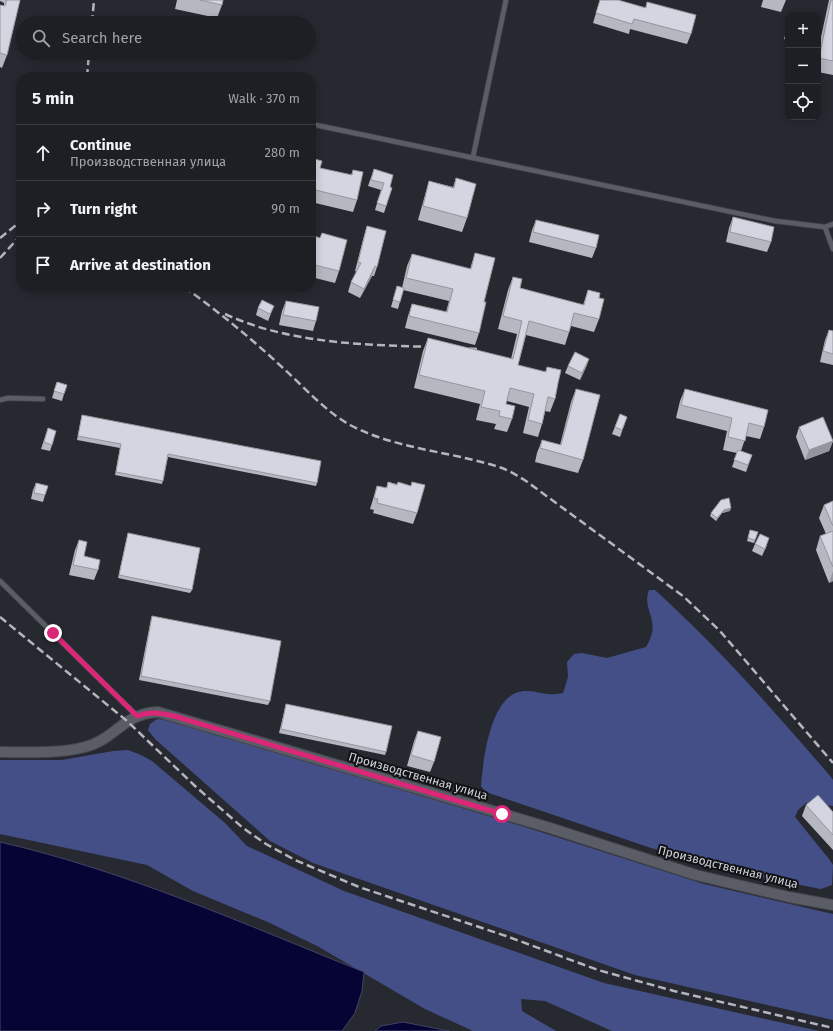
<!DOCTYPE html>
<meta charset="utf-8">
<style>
body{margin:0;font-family:"Fira Sans",sans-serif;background:#25272d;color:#f1f3f6}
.controls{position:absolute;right:12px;top:12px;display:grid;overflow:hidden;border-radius:8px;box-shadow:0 2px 10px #0003}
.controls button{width:36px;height:36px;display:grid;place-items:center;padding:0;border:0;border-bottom:1px solid #3b3d42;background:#1d1f25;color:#f1f3f6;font:20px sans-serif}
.stop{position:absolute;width:12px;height:12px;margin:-9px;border:3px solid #db2777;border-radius:50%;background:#fff}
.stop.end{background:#db2777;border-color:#fff;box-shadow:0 1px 4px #0008}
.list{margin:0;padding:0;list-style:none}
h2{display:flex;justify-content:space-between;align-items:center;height:52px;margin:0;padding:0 16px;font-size:17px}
h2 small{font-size:13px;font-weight:400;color:#a0a2a7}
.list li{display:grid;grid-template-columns:26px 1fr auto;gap:12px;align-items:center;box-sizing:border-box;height:56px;padding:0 16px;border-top:1px solid #3b3d42}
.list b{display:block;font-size:15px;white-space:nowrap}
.list p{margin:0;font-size:13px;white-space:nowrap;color:#a0a2a7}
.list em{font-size:13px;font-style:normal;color:#a0a2a7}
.icon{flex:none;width:22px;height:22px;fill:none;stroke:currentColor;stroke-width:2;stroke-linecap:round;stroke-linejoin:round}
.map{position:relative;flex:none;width:833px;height:1031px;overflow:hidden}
.search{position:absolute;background:#1d1f25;box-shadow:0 2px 10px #0003;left:16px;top:16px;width:300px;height:44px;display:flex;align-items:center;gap:10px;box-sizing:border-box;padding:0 14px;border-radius:22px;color:#a0a2a7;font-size:15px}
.panel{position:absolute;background:#1d1f25;box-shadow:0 2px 10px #0003;left:16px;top:72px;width:300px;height:220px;border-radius:16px}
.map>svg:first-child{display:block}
.forest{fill:#444f87}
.water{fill:#060435;stroke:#434266}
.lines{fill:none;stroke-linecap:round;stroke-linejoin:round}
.service-casing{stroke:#42444a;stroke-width:6}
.tertiary-casing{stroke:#42444a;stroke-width:12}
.service{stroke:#5b5d66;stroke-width:4.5}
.tertiary{stroke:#5b5d66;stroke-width:10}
.rail{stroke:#b4b6bc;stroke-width:2.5;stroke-dasharray:8 4;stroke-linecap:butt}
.wall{fill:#b5b8c1}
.shaded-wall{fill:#94969d}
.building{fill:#d3d6e0;stroke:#94969d}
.route{stroke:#db2777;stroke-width:5}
.labels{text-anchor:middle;stroke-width:4;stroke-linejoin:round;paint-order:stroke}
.street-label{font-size:12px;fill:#d0d2d7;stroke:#111215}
</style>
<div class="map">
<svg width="833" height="1031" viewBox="0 0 833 1031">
<rect width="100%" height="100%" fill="#272931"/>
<!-- forest -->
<path class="forest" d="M649,590H655C719,648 775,712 831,777L833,780V806L806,803L798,810L795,817L829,859L833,865L832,885L821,889L759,877L651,848L486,792L481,786C483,761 490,693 524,691C538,690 545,697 563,693L568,677L567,662L574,654L582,653L607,658L646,647C663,620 641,611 649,590Z
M157,719L170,720L525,827L704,884L833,914V1020L635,975L313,863L270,841L155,739L148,730L150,724Z
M128,750L141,755L152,761L225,823L247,846L344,891L604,983L819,1031H612L545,1001L521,999L522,1011L556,1031H473L425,1009L319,947L270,923L193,891L147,865L0,834V760H62L113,751Z"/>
<!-- water -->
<path class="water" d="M0,842C126,871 244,924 364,972L362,991L355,1013L342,1031H0Z
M403,1022L449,1031H375L381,1026Z"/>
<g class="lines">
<defs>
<path id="service" d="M311,124L775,221L825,227L833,224
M473,157L506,0
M825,227L833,249
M0,400L8,398L43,399
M0,581L137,716"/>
<path id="tertiary" d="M0,752C27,752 59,754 85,747C114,740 124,713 158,712L547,827L696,875L789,897L833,905"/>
</defs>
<!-- service casing -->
<use href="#service" class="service-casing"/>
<!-- tertiary casing -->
<use href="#tertiary" class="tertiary-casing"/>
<!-- service -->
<use href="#service" class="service"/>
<!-- tertiary -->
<use href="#tertiary" class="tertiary"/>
<!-- rail -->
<path class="rail" d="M92,23L94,0
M87,77L89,53
M0,238L21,221
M0,258L21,235
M184,287C219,312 252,339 283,368C304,387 325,411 350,425C398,450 451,451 502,468C510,471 518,476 526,481L683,596L720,631L833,763
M225,314C290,344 365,345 435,347
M457,348L479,349
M0,617L127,721L195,786L243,828L266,844L295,860L359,887L506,936L598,970L674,991L833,1028"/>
</g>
<!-- wall -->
<path class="wall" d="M0,0H20L7,55L2,68L0,67V5H4V3L0,1Z
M177,0H223L222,5L217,18L175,9Z
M600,0H618L645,8L647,2L691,34L687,44L630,29L629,34L593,23Z
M763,0H786L781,12L761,7Z
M829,0H833V75L818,72V51Z
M788,25V40L784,39Z
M311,158L320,168L351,175L353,170L357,200L353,212L311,202Z
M374,169L390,187L392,188L384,213L375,210L381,190L368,186Z
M456,178L467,218L462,232L418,220L425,195L429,181L453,187Z
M733,217L771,242L767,252L726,242L729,228Z
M536,220L596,248L592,258L529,242L532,230Z
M367,226L377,267L374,276H372L360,298L348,292L351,282L357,272L355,271L364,236Z
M322,233L339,271L335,283L311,277V235L320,238Z
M475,253L484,302L479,333L475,345L405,328L408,316L412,304L446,312L449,301L403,290L398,309L391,307L397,286L402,288L407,266L412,254L470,269Z
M513,277L520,288L583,305L588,290L599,298V319L594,332L571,326L565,345L526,335L518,365L545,372L547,367L555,399L550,412L545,411L542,424L538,437L523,433L529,407L507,401L506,404L512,419L507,432L494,429L496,424L476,420L480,404L414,388L423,351L428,338L511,359L517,334L498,329L508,290Z
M237,287H252L251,291Z
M270,287H278L276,291L270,289Z
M286,301L316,321L313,331L279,325L282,311Z
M274,306L268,321L256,315L258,308Z
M829,330L833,331V365L820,362L825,340Z
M587,365L580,380L565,373L568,366Z
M57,382L64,394L62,401L52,398Z
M576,389L583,460L578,473L535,462L537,453L542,440L560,445L571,402Z
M685,389L764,427L760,439L746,436L741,451L752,455L746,472L732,467L737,453L723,450L727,431L676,418L680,401Z
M620,414L627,417L620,437L612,434Z
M82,415L317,483L316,486L168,457L162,484L115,475L120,448L77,440Z
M799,427L833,441L829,451L805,460L796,437Z
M48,428L52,445L50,451L41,449Z
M388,482L397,484L411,486L412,482L417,513L413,524L373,513L374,510L370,509L374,496L377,486L386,488Z
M36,483L45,495L43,502L31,499L33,490Z
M833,501V581L829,583L816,550L820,536L826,534L819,518L824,505Z
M730,511L722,513L716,521L710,516L711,513Z
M750,530L758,532L754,543L747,541Z
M128,533L192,590L190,593L118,578Z
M79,540L84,556L98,570L94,580L69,575L75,550Z
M755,544L767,545L762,556L752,551Z
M152,616L270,701L268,705L139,680L151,619Z
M286,704L386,752L385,755L279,733Z
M418,731L434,762L430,772L407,766L414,741Z
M806,805L833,812V850L802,816Z"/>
<!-- shaded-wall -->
<path class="shaded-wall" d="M375,266L372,276L360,298L364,289Z
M589,359L587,365L580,380L582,373Z
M833,441L829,451L805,460L809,450Z
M731,508L730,511L722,513L716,521L717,518L724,510Z
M833,571V581L829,583Z"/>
<!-- building -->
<path class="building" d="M7,0H20L7,55L0,53V5L5,6Z
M200,0H223L222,5Z
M600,0H618L646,8L647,2L696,15L691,34L634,19L632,24L596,13Z
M831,0H833V61L819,58Z
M311,158L322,161L320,168L352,175L353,170L363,172L357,200L311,189Z
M374,169L393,175L390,187L392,188L386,206L377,203L384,183L371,180Z
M456,178L476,184L467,218L423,206L429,181L454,188Z
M733,217L774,227L771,242L730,232Z
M536,220L599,235L596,248L533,232Z
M367,226L386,231L377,267L375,266L364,289L351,282L361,263L358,262Z
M322,233L347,240L339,271L311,264V235L320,238Z
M475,253L495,258L484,302H486L479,333L409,316L412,304L447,312L453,289L406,278L412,254L471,269Z
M513,277L522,279L520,288L584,305L588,290L600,293L599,298L604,299L599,319L574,313L569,332L529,321L518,365L546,372L547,367L561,370L558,383L555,399L548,397L542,424L528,420L534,394L510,388L506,404L515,406L512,419L499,416L500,411L481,407L485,391L419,375L428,338L513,359L522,321L503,316Z
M397,286L404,288L400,302L393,300Z
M262,300L274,306L270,314L258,308Z
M286,301L319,307L316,321L283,315Z
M829,330L833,331V354L823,351Z
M575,352L589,359L582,373L568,366Z
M57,382L67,385L64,394L54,391Z
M576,389L600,395L583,460L540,448L542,440L561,445Z
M685,389L768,410L764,427L749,423L745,441L728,437L732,418L681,405Z
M620,414L627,417L622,430L615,427Z
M82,415L321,461L317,483L168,454L163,481L116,472L121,444L78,436Z
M823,417L833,441L809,450L799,427Z
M48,428L56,431L52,445L44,442Z
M738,450L752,455L748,465L734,460Z
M388,482L397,485L398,482L411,486L412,482L425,485L417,513L377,503L378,499L374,498L377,486L387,488Z
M36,483L48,486L45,495L34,493Z
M729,498L731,508L724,510L717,518L711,513L721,500Z
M833,501V526L824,505Z
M750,530L758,532L755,540L748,538Z
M833,531V567L820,536Z
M128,533L200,548L192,590L119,575Z
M760,534L769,538L765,549L755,544Z
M79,540L87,542L84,556L100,560L98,570L73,565Z
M152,616L281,641L270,701L141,676Z
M286,704L392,726L386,752L281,729Z
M418,731L441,737L434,762L411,755Z
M818,795L833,812V835L806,805Z"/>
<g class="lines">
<!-- route -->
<path class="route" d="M53,633L137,716C150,711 160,713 174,716L502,814"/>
</g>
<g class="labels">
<!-- street labels -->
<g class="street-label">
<text transform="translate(418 776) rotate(16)" y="4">Производственная улица</text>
<text transform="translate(728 867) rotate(14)" y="4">Производственная улица</text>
</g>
</g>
</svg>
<div class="controls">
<button>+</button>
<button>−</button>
<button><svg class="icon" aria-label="locate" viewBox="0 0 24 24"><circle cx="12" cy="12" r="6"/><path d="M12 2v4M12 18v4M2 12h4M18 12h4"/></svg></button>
</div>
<div class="stop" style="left:502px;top:814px"></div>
<div class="stop end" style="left:53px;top:633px"></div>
<div class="search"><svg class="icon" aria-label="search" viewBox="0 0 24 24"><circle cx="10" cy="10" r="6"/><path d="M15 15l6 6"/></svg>Search here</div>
<section class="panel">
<h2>5 min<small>Walk · 370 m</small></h2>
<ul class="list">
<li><svg class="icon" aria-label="ahead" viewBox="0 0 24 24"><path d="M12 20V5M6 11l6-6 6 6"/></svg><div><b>Continue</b><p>Производственная улица</p></div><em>280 m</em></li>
<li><svg class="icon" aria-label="right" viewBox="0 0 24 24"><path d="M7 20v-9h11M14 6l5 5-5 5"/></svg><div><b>Turn right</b></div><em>90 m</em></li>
<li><svg class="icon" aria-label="arrive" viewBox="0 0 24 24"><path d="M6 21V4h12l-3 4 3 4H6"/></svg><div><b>Arrive at destination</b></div></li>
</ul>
</section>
</div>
